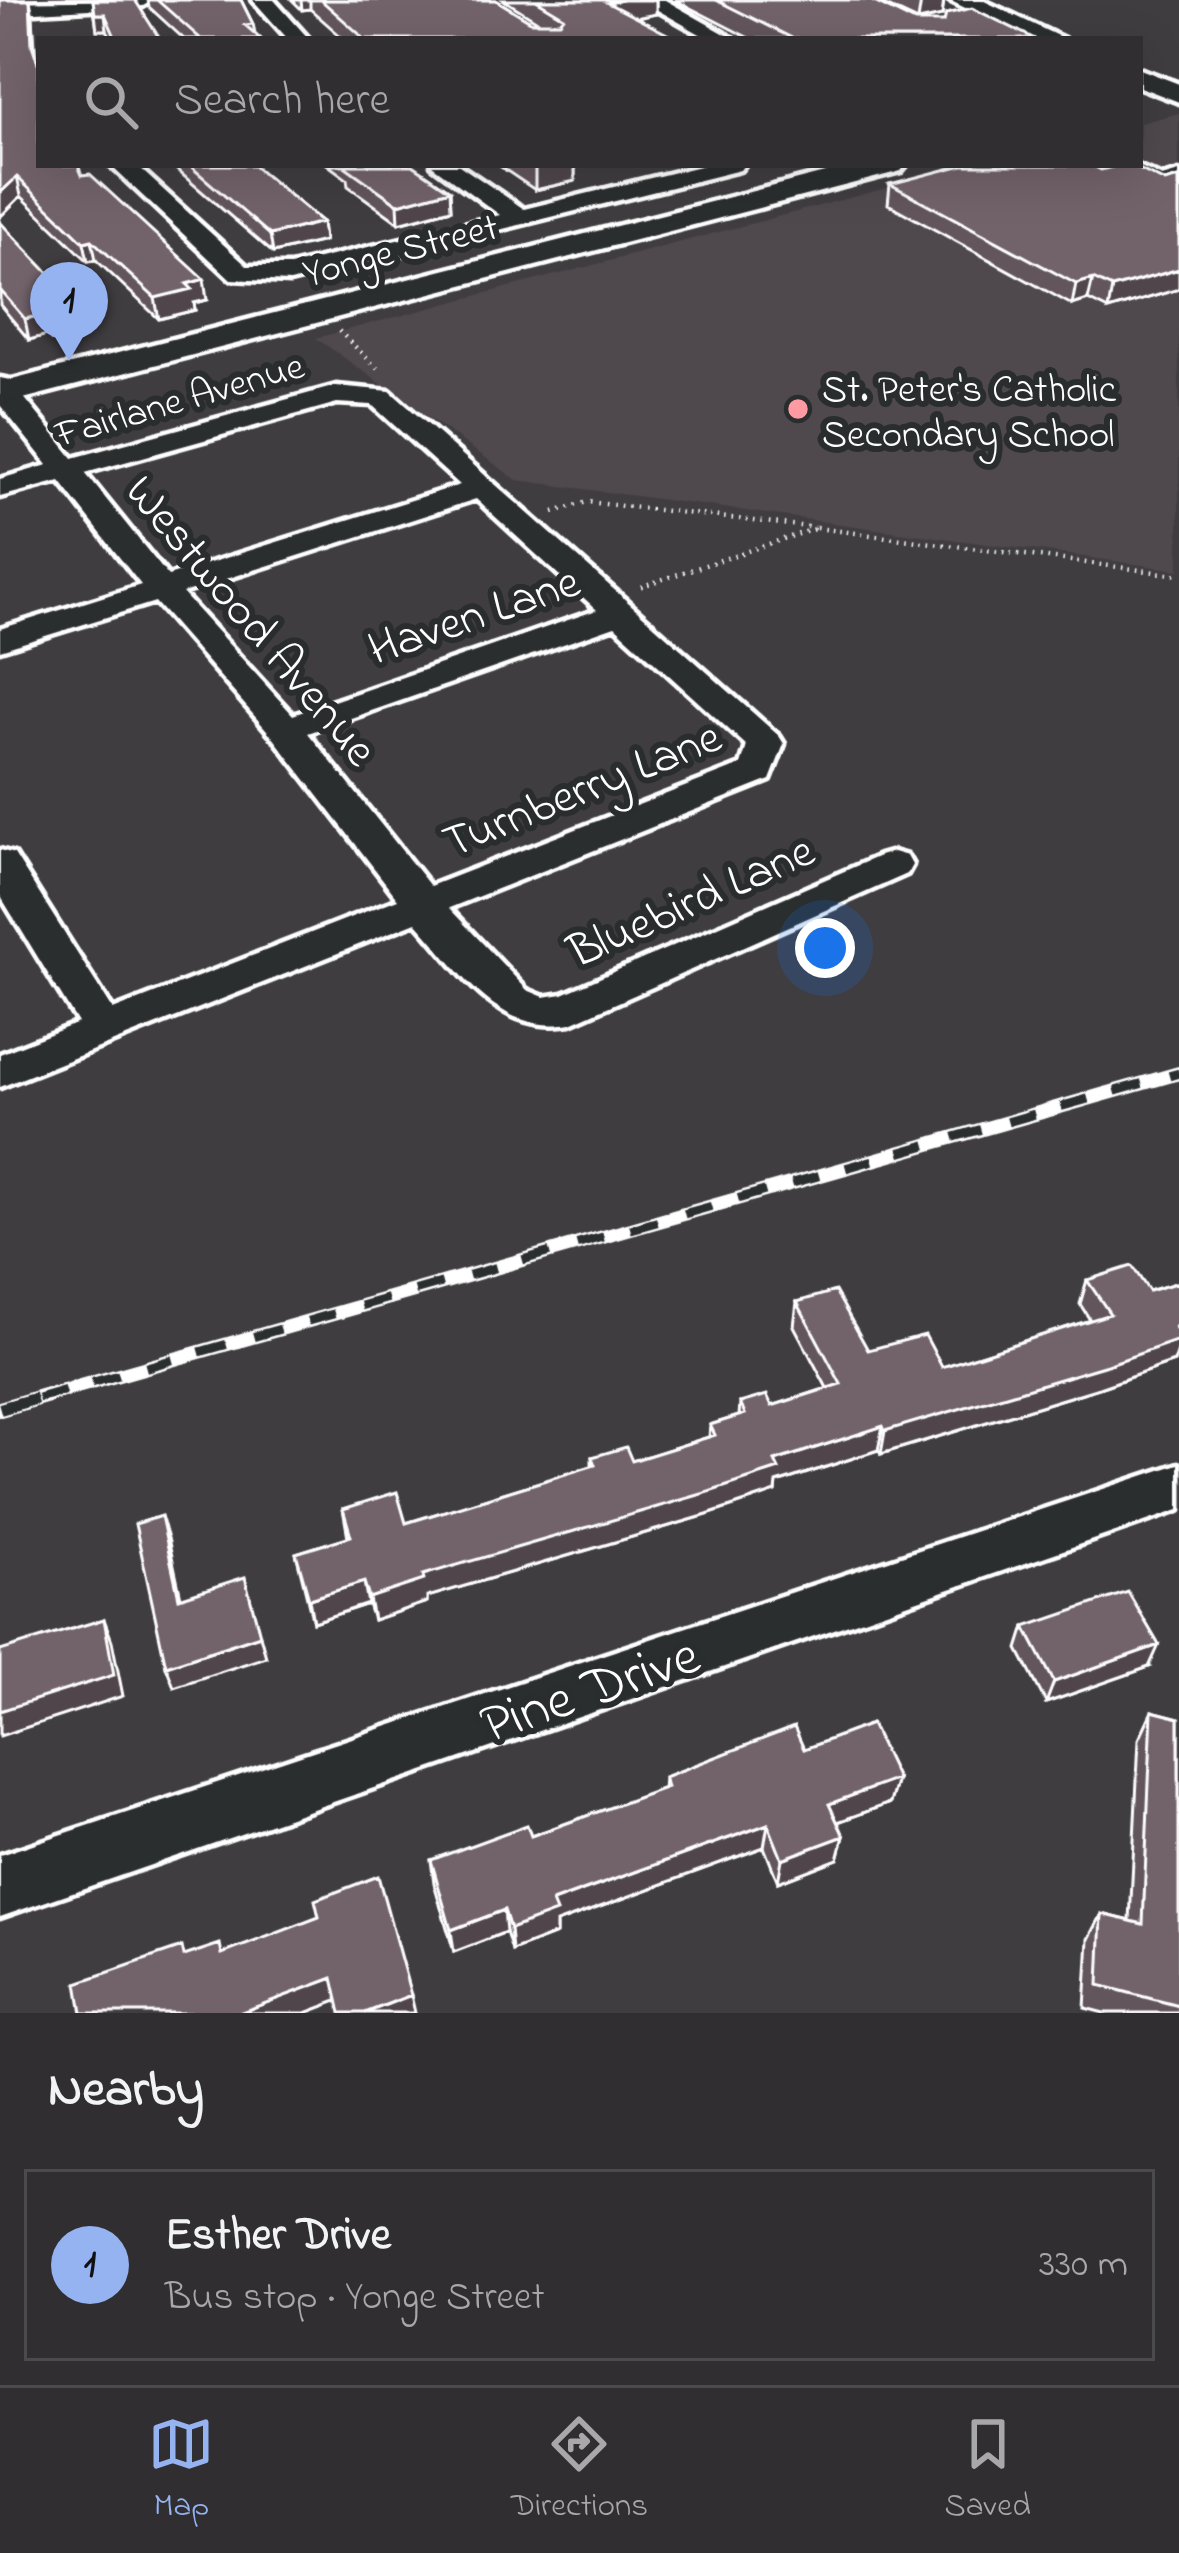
<!DOCTYPE html>
<meta charset="utf-8">
<style>
body{margin:0;font-family:"Indie Flower",sans-serif;background:#3c3a3c;color:#f1f3f6}
.you{position:absolute;left:825px;top:948px;width:42px;height:42px;margin:-30px;border:9px solid #fff;border-radius:50%;background:#1a73e8;box-shadow:0 0 0 18px #1a73e833}
.badge{display:grid;place-items:center;width:78px;height:78px;border-radius:50%;background:#95b2f1;color:#111;font-size:39px;font-weight:700}
.pin{position:absolute;translate:-50% -99px;filter:drop-shadow(0 3px 6px #0008)}
.pin::after{content:'';position:absolute;top:63px;width:42px;height:36px;background:inherit;clip-path:polygon(0 0,100% 0,50% 100%)}
.list{margin:0;padding:0;list-style:none}
h2{display:flex;justify-content:space-between;align-items:center;height:156px;margin:0;padding:0 48px;font-size:51px}
h2 small{font-size:39px;font-weight:400;color:#a8a8ab}
.list li{display:grid;grid-template-columns:78px 1fr auto;gap:36px;align-items:center;box-sizing:border-box;height:192px;margin:0 24px 24px;padding:0 24px;border:3px solid #4b4a4c;border-radius:0px}
.list b{display:block;font-size:45px;white-space:nowrap}
.list p{margin:0;font-size:39px;white-space:nowrap;color:#a8a8ab}
.list em{font-size:39px;font-style:normal;color:#a8a8ab}
.icon{flex:none;width:66px;height:66px;fill:none;stroke:currentColor;stroke-width:2;stroke-linecap:round;stroke-linejoin:round}
.map{position:relative;flex:none;width:1179px;height:2013px;overflow:hidden}
.search{position:absolute;background:#302e30;box-shadow:0 12px 48px #0002;left:36px;right:36px;top:36px;height:132px;display:flex;align-items:center;gap:30px;box-sizing:border-box;padding:0 42px;border-radius:0px;color:#a8a8ab;font-size:45px}
.sheet{height:372px;background:#302e30}
nav{display:flex;justify-content:space-around;align-items:center;box-sizing:border-box;height:168px;border-top:3px solid #4b4a4c;background:#302e30;font-size:33px;color:#a8a8ab}
nav a{display:grid;justify-items:center;gap:6px}
nav .on{color:#95b2f1}
.map>svg:first-child{display:block}
.built{fill:#4f484d}
.lines{fill:none;stroke-linecap:round;stroke-linejoin:round}
.minor-casing{stroke:#fff;stroke-width:9}
.major-casing{stroke:#fff;stroke-width:9}
.path{stroke:#fff;stroke-width:4.5;stroke-dasharray:1.5 6;stroke-linecap:butt}
.minor{fill:#2a2d2e;fill-rule:evenodd}
.major{fill:#2a2d2e;fill-rule:evenodd}
.rail-far1-casing{stroke:#fff;stroke-width:14}
.rail-casing{stroke:#fff;stroke-width:16}
.rail-far1{stroke:#2a2d2e;stroke-width:9;stroke-dasharray:28;stroke-linecap:butt}
.rail{stroke:#2a2d2e;stroke-width:12;stroke-dasharray:38;stroke-linecap:butt}
.wall{fill:#62545c;stroke:#fff;stroke-width:3}
.shaded-wall{fill:#50454b;stroke:#fff;stroke-width:3}
.building{fill:#72626b;stroke:#fff;stroke-width:3}
.poi-dot{fill:#ff9aa2;stroke:#2a2d2e;stroke-width:4.5}
.labels{text-anchor:middle;stroke-width:12;stroke-linejoin:round;paint-order:stroke}
.far-street-label{font-size:39px;fill:#fff;stroke:#2a2d2e}
.far-poi-label{font-size:39px;fill:#fff;stroke:#2a2d2e;text-anchor:start}
.street-label{font-size:48px;fill:#fff;stroke:#2a2d2e}
.near-street-label{font-size:57px;fill:#fff;stroke:#2a2d2e}
</style>
<div class="map">
<svg width="1179" height="2013" viewBox="0 0 1179 2013">
<rect width="100%" height="100%" fill="#403d40"/>
<filter id="ink" filterUnits="userSpaceOnUse"><feTurbulence type="fractalNoise" baseFrequency=".00833" numOctaves="2"/><feDisplacementMap in="SourceGraphic" scale="24" xChannelSelector="R" yChannelSelector="G"/><feConvolveMatrix kernelMatrix="1 2 1 2 8 2 1 2 1" color-interpolation-filters="sRGB"/></filter>
<g filter="url(#ink)">
<!-- built -->
<path class="built" d="M1179,113V570L517,480L316,338L974,165H1140V123Z"/>
<g class="lines">
<defs>
<path id="minor" d="M153,0L143,6L0,14V2Z
M253,0H274L309,39H288Z
M640,0H665L734,39H709Z
M110,165H136L247,266H290L500,215L432,165H459L524,209L704,165H744L740,170L290,282L231,279Z
M1105,165H1136L1162,177L1179,172V187L1152,190Z
M0,378L10,380L73,458L336,386L390,391L779,736L784,744L770,780L449,908L527,990L544,997L563,994L879,856L893,852L907,856L912,865L907,874L571,1023C496,1035 462,972 416,922L0,1087V1054L78,1023L0,895V850L14,854L113,1010L398,899L273,737L155,602L0,650V629L141,585L60,481L0,497V479L48,465L0,405ZM337,403L372,405L460,485L168,576L85,473ZM476,499L597,610L293,715L182,593ZM615,626L747,746L741,765L430,886L308,733Z
M1179,1464V1510L0,1917V1855Z"/>
<path id="major" d="M949,0H982L1064,39H1029Z
M1140,69L1179,84V102L1140,87Z
M856,165H906L901,171L0,405V383Z"/>
</defs>
<!-- minor casing -->
<use href="#minor" class="minor-casing"/>
<!-- major casing -->
<use href="#major" class="major-casing"/>
<!-- path -->
<path class="path" d="M339,331L381,372
M554,512L587,502L817,528L639,587
M817,528L1179,575"/>
<!-- minor -->
<use href="#minor" class="minor"/>
<!-- major -->
<use href="#major" class="major"/>
<defs>
<path id="rail-far1" d="M38,1398L1179,1073"/>
<path id="rail" d="M0,1409L48,1395"/>
</defs>
<!-- rail-far1 casing -->
<use href="#rail-far1" class="rail-far1-casing"/>
<!-- rail casing -->
<use href="#rail" class="rail-casing"/>
<!-- rail-far1 -->
<use href="#rail-far1" class="rail-far1"/>
<!-- rail -->
<use href="#rail" class="rail"/>
</g>
<!-- wall -->
<path class="wall" d="M93,0L160,39H112L107,30H97Z
M148,0H241L253,24L255,33L261,39H184L149,7Z
M292,0H496L532,22H539L504,0H656V14L637,18L673,39H344L310,9L302,10Z
M675,0H870L915,22L1035,39H751Z
M873,0H944L942,16L918,21Z
M33,17L39,165L82,175L207,300L194,303L195,310L159,319L96,260L88,261L21,196L0,217Z
M171,165H253L322,222L324,241L273,253Z
M328,165H413L450,190L451,209L399,223L348,186L347,179Z
M498,165H575V181L535,190Z
M1101,170L1165,182L1179,178V289L1108,310L1088,300L1072,305L888,204L890,184Z
M0,222L88,331L51,340L47,335L29,340L0,305Z
M1087,1280L1149,1291L1179,1282V1348L1174,1362L1099,1388L881,1454L878,1450L777,1483L776,1492L707,1515L427,1597V1602L373,1620L368,1604L313,1622L296,1553L348,1537L343,1509L406,1523L592,1466V1457L632,1461L709,1437L710,1425L739,1416L740,1403L772,1406L827,1388L794,1326L797,1302L868,1350L942,1367L1090,1320L1080,1304Z
M1025,1627L1149,1667L1046,1703L1018,1649Z
M1152,1711L1179,1718V2013H1104L1085,2008L1089,1939L1102,1914L1130,1921L1139,1739Z
M804,1749L897,1779L890,1803L838,1822L844,1836L838,1859L778,1882L764,1847L556,1923V1934L512,1951L506,1932L454,1952L434,1883L431,1860L531,1836L663,1789L664,1777Z"/>
<!-- shaded-wall -->
<path class="shaded-wall" d="M30,0L33,17L36,62L32,45Z
M301,0H310V9L302,10Z
M622,0H656V14L608,23V3Z
M944,0L942,16L918,21L921,1Z
M95,14H105L107,30H97Z
M543,165H575V181L535,190V167Z
M17,177L21,196L0,217V193Z
M450,190L451,209L399,223L398,204Z
M322,222L324,241L273,253L270,235Z
M92,240L96,260L88,261L84,242Z
M1179,269V289L1108,310L1112,288Z
M204,279L207,300L194,303L195,310L159,319L155,298L187,284Z
M1093,279L1088,300L1072,305L1076,284Z
M84,310L88,331L51,340L47,319Z
M42,315L47,335L29,340L25,319Z
M1179,1326V1348L1174,1362L1099,1388L881,1454L885,1431Z
M883,1426L878,1450L777,1483L776,1492L707,1515L427,1597V1602L373,1620L369,1598L423,1575Z
M161,1516L168,1538L186,1620L179,1598Z
M364,1582L368,1604L313,1622L309,1599Z
M104,1619L112,1641L123,1696L0,1736V1711Z
M260,1635L266,1657L174,1687L166,1666Z
M1159,1645L1149,1667L1046,1703L1054,1682Z
M897,1779L890,1803L824,1827L829,1804Z
M768,1824L764,1847L556,1923V1934L512,1951L510,1929L552,1902Z
M844,1836L838,1859L778,1882L782,1859Z
M504,1910L506,1932L454,1952L451,1930Z
M333,1978L340,2000L306,2013H239Z
M411,1995L415,2013H365Z"/>
<!-- building -->
<path class="building" d="M0,0H30L32,45L39,66V165H78L82,175L90,174L204,279L187,284L192,289L155,298L92,240L84,242L17,177L0,193Z
M93,0H135L160,39H116L105,14H95Z
M157,0H241L253,24L245,25L261,39H201Z
M321,0H496L532,22H560L564,17L536,0H622L608,3L673,37L666,39H365Z
M716,0H870L915,22H944L946,14L972,8L1035,39H794Z
M189,165H253L322,222L270,235Z
M348,165H413L450,190L398,204L346,167Z
M963,165H1091L1101,170L1120,165H1131L1165,182L1179,178V269L1112,288L1093,279L1076,284L890,184Z
M0,222L84,310L47,319L42,315L25,319L0,290Z
M1132,1266L1149,1291L1179,1282V1326L1175,1327L1179,1333V1340L1107,1365L885,1431L883,1426L775,1461L779,1469L709,1492L423,1575L424,1580L369,1598L364,1582L309,1599L296,1553L351,1536L343,1509L397,1492L406,1523L595,1465L592,1457L626,1447L632,1461L715,1435L710,1425L745,1414L740,1403L767,1395L772,1406L841,1384L797,1302L835,1291L868,1350L925,1335L942,1367L1110,1314L1087,1280Z
M161,1516L179,1598L245,1577L260,1635L166,1666L135,1524Z
M1128,1592L1159,1645L1054,1682L1025,1627Z
M104,1619L114,1675L0,1711V1651Z
M1152,1711L1179,1718V2006L1099,1985L1102,1914L1143,1924Z
M871,1724L897,1779L829,1804L844,1836L782,1859L768,1824L552,1902L556,1912L510,1929L504,1910L451,1930L431,1860L527,1825L531,1836L667,1787L664,1777L794,1727L804,1749Z
M378,1876L411,1995L365,2013H341L333,1978L239,2013H82L77,1983L182,1947L184,1956L220,1944L222,1954L319,1917L315,1900Z"/>
</g>
<!-- markers -->
<circle class="poi-dot" cx="798" cy="409" r="12"/>
<g class="labels">
<!-- far-street labels -->
<g class="far-street-label">
<text transform="translate(400 248) rotate(-14)" y="14">Yonge Street</text>
<text transform="translate(179 398) rotate(-16)" y="14">Fairlane Avenue</text>
</g>
<!-- far-poi labels -->
<g class="far-poi-label">
<text x="822" y="401">St. Peter's Catholic<tspan x="822" dy="45">Secondary School</tspan></text>
</g>
<!-- street labels -->
<g class="street-label">
<text transform="translate(473 613) rotate(-19)" y="17">Haven Lane</text>
<text transform="translate(253 619) rotate(50)" y="17">Westwood Avenue</text>
<text transform="translate(581 787) rotate(-22)" y="17">Turnberry Lane</text>
<text transform="translate(690 899) rotate(-24)" y="17">Bluebird Lane</text>
</g>
<!-- near-street labels -->
<g class="near-street-label">
<text transform="translate(589 1687) rotate(-19)" y="20">Pine Drive</text>
</g>
</g>
</svg>
<div class="you"></div>
<div class="pin badge" style="left:69px;top:361px">1</div>
<div class="search"><svg class="icon" aria-label="search" viewBox="0 0 24 24"><circle cx="10" cy="10" r="6"/><path d="M15 15l6 6"/></svg>Search here</div>
</div>
<section class="sheet">
<h2>Nearby<small></small></h2>
<ul class="list">
<li><span class="badge">1</span><div><b>Esther Drive</b><p>Bus stop · Yonge Street</p></div><em>330 m</em></li>
</ul>
</section>
<nav>
<a class="on"><svg class="icon" aria-label="map" viewBox="0 0 24 24"><path d="M3 6l6-2 6 2 6-2v14l-6 2-6-2-6 2zM9 4v14M15 6v14"/></svg>Map</a>
<a><svg class="icon" aria-label="directions" viewBox="0 0 24 24"><path d="M12 3l9 9-9 9-9-9zM9 14v-3h6M13 9l2 2-2 2"/></svg>Directions</a>
<a><svg class="icon" aria-label="saved" viewBox="0 0 24 24"><path d="M7 4h10v16l-5-4-5 4z"/></svg>Saved</a>
</nav>
